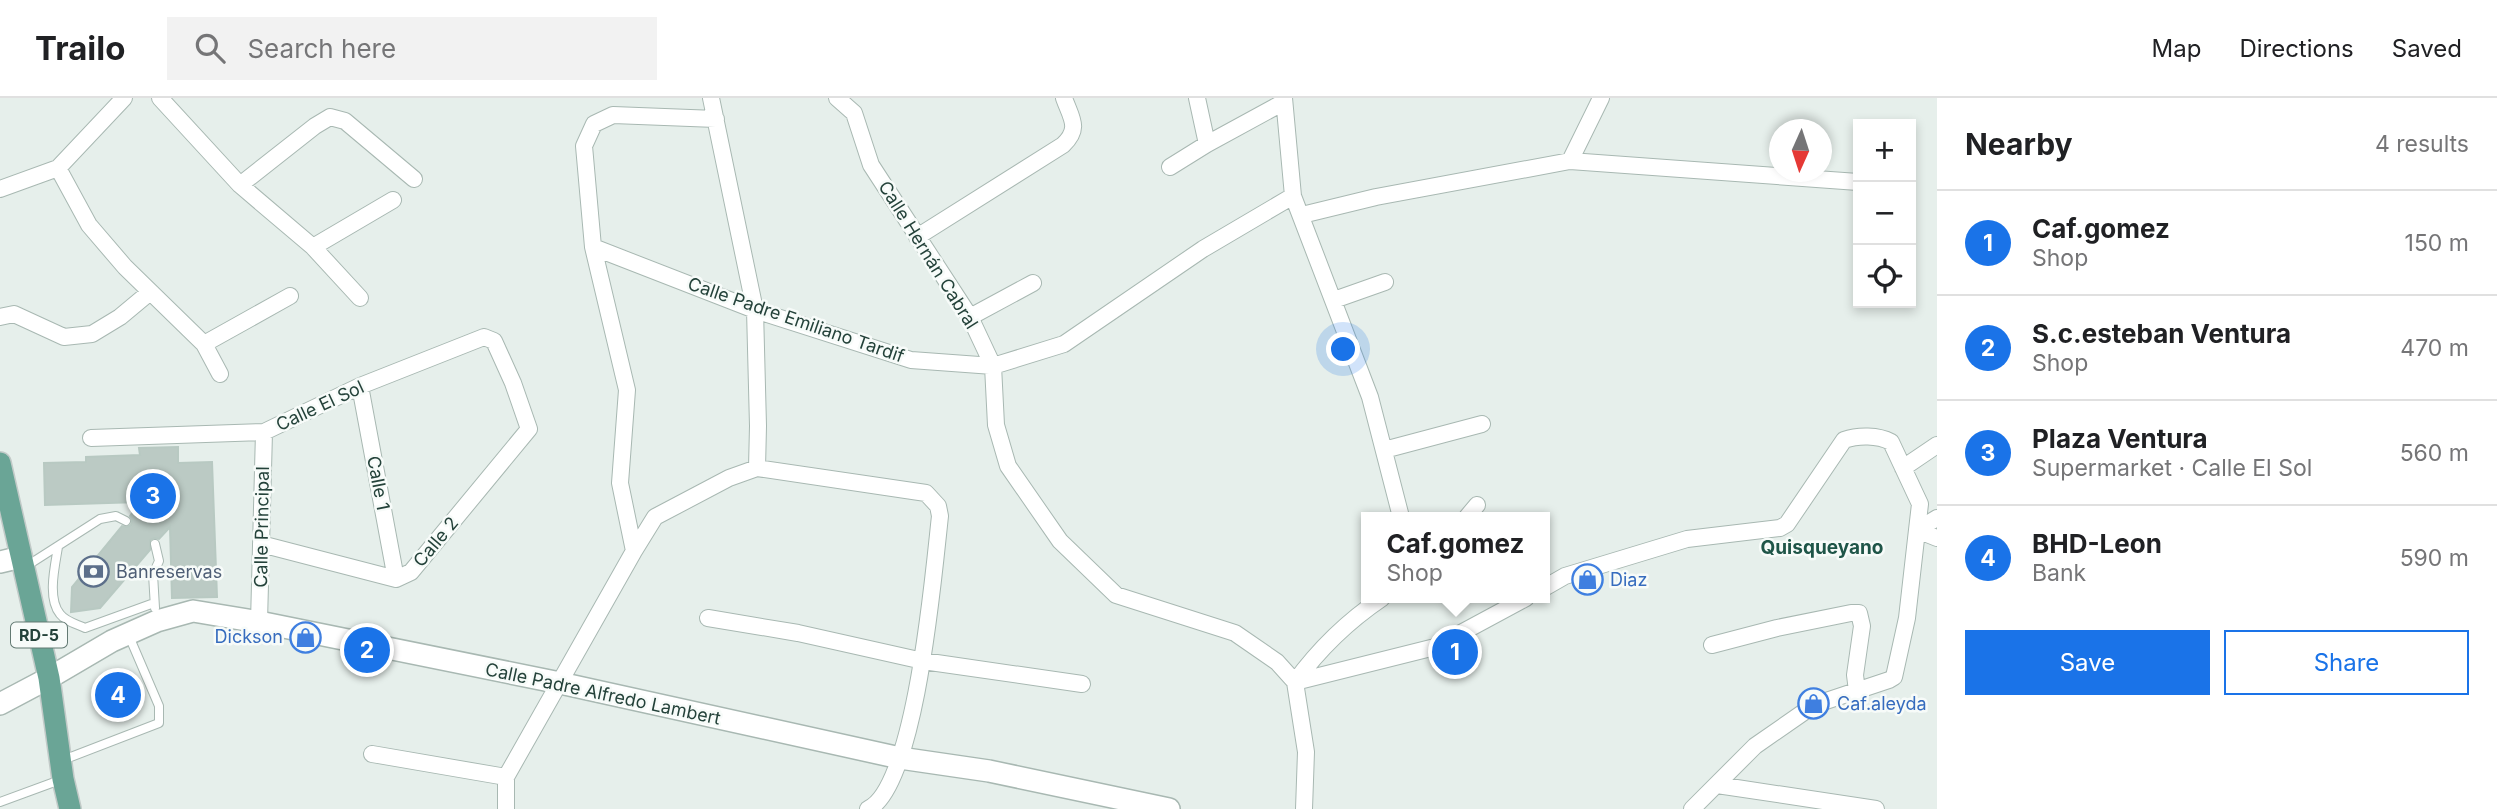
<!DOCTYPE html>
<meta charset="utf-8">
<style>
body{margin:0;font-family:Inter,sans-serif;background:#f2f2f2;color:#202124}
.controls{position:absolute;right:21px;top:21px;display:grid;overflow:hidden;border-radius:0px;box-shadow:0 4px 10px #0003}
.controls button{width:63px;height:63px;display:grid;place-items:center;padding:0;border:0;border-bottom:2px solid #e0e0e0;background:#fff;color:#202124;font:35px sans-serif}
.compass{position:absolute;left:1769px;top:21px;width:63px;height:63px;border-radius:50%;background:#fff;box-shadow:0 4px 10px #0003;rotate:183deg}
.you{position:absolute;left:1344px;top:252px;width:24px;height:24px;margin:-18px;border:5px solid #fff;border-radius:50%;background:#1a73e8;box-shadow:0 0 0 10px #1a73e833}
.badge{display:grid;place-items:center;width:46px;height:46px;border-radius:50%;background:#1a73e8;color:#fff;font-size:23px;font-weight:700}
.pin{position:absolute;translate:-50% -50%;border:4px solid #fff;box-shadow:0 2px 7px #0006}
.popup{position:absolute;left:1361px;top:414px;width:189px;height:91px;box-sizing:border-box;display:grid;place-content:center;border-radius:0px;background:#fff;filter:drop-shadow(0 2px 5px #0005);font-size:23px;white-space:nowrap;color:#757577}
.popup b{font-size:26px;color:#202124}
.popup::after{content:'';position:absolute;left:50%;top:100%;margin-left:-14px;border:14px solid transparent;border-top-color:#fff}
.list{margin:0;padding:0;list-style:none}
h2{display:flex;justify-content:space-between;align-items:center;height:91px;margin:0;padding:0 28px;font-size:30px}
h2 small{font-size:23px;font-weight:400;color:#757577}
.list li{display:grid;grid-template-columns:46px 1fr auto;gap:21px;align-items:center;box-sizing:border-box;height:105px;padding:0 28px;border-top:2px solid #e0e0e0}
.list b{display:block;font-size:26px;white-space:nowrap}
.list p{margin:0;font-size:23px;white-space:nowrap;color:#757577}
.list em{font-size:23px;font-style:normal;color:#757577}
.actions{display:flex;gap:14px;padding:21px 28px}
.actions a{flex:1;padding:16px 0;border:2px solid #1a73e8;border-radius:0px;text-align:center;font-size:24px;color:#1a73e8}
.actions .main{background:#1a73e8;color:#fff}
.icon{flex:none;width:38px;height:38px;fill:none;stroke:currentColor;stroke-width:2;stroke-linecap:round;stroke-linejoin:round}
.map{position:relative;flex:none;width:1937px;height:711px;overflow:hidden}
header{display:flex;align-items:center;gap:42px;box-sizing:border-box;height:98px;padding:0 35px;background:#fff;border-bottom:2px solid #e0e0e0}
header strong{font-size:33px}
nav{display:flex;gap:38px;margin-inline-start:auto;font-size:24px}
.search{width:490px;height:63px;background:#f2f2f2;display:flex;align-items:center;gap:18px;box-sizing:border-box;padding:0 24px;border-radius:0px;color:#757577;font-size:26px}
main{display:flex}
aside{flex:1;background:#fff}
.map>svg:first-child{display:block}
.building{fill:#bbcac4;stroke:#b8c9c2;stroke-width:2}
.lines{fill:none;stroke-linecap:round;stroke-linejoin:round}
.service-casing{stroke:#a8b8b2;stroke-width:10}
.minor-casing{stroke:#a8b8b2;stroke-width:18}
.tertiary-casing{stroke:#a8b8b2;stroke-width:24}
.primary-casing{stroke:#c2cac8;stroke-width:24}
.service{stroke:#fff;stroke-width:8}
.minor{stroke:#fff;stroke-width:16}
.tertiary{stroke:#fff;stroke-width:21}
.primary{stroke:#6aa596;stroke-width:21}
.labels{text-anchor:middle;stroke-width:5;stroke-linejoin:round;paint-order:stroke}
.shield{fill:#f7fbf9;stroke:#637a73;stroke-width:2}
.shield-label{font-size:16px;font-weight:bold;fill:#24423a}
.street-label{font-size:18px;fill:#24423a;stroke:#f7fbf9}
.service-label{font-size:18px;fill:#4e5e75;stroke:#f7fbf9;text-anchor:start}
.shop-label{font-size:18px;fill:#366cbe;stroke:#f7fbf9;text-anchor:start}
.neighbourhood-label{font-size:19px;font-weight:bold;fill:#1f5548;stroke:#f7fbf9}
</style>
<header>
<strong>Trailo</strong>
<div class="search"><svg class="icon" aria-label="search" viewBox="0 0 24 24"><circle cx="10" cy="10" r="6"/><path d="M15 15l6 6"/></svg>Search here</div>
<nav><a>Map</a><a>Directions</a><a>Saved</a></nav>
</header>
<main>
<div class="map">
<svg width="1937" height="711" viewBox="0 0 1937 711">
<rect width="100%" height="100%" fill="#e6efeb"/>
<!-- building -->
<path class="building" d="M178,349V365L212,364L217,499L172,500L170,429L159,441L154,440L150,442V452L100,510L71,514L72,489L122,428L127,429L131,427L132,422L130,418L140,404L45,407L44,365L86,364V359L140,357L139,350Z"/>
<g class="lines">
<defs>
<path id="service" d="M58,449C55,468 47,500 60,516C66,524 77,526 85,530L154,505
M25,469L100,421L116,418L126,423
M155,510L153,476L159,463L155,446
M63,662L159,625V608L129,538
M0,704L60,682"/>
<path id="minor" d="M160,0L240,87L313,149L360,200
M711,0L755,212L758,328L757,370
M837,0L854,15L871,67L970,219L993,268L996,327L1008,368L1060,443L1116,497L1235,535L1277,564L1295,584L1306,654L1304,711
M1197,0L1207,46
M1284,0L1293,98L1370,299L1401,419
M1570,63L1601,0
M1170,69L1207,46L1284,4
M58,70L89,127L125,169L204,246L220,276
M240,87L315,28L330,19L345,23L414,81
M0,91L58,70L124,0
M1302,117L1376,99L1570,63L1858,84
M917,139L1063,47C1081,30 1071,20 1064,0
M313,149L393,102
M593,149L755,212L911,262L993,268L1064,246L1203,151L1293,98
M1334,202L1385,184
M0,219L14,216L64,239L92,236L120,219L150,194
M970,219L1033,185
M204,246L290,198
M360,288L396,481
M91,340L264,334L360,288L484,239L494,243L513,285L529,331L411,474L396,481L261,446
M1384,352L1482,326
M1903,370L1937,347
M1467,419L1477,407
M634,453L620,385L627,292L593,149L584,48L594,26L613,17L716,21
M1544,490L1565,478L1687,441L1780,430L1787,426L1844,342C1858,337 1878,337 1891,344L1920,406L1917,432L1937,420
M708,520L798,535L923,563L1082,586
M259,524L264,334
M1712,547L1777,530L1851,515H1859L1862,528L1855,577L1857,593
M1295,584L1435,549L1526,500
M1295,584C1319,551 1348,523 1382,500
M372,656L506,679
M1717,687L1876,711
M506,711V679L634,453L655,419L729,380L757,370L926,395L938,408L940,418C934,471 916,690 868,711
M1692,711L1755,648L1814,607L1889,582L1894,579L1907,520L1917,432L1937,440"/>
<path id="tertiary" d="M0,464L21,459
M0,606L49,580L112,543L157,523L193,513L259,524L560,585L900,660L989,673L1169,711"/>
<path id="primary" d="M0,365L49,580L63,681L70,711"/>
</defs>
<!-- service casing -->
<use href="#service" class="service-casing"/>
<!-- minor casing -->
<use href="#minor" class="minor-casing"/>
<!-- tertiary casing -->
<use href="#tertiary" class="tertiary-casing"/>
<!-- primary casing -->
<use href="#primary" class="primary-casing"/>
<!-- service -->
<use href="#service" class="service"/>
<!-- minor -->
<use href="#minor" class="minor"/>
<!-- tertiary -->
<use href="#tertiary" class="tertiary"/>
<!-- primary -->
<use href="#primary" class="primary"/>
</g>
<!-- icons -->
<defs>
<symbol id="bank-ring" viewBox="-11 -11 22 22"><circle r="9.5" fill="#f7fbf9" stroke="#5c6f8a" stroke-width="1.5"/><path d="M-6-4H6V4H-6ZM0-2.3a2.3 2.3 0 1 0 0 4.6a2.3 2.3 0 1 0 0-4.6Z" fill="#5c6f8a"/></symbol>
<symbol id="shop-ring" viewBox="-11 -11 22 22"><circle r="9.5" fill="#f7fbf9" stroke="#3f7fe0" stroke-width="1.5"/><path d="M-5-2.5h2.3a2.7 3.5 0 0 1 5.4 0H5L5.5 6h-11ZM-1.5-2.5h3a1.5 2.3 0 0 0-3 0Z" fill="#3f7fe0"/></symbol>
</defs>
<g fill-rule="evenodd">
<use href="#bank-ring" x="76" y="456" width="35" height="35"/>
<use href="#shop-ring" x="1570" y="464" width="35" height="35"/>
<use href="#shop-ring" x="288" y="522" width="35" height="35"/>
<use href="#shop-ring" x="1796" y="588" width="35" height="35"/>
</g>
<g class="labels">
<!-- shield labels -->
<rect class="shield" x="11" y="524.5" width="56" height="25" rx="5"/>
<g class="shield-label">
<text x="39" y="543">RD-5</text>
</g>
<!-- street labels -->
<g class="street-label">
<text transform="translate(928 157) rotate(58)" y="6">Calle Hernán Cabral</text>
<text transform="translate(796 222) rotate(19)" y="6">Calle Padre Emiliano Tardif</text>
<text transform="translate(320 308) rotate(-25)" y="6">Calle El Sol</text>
<text transform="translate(378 385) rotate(79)" y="6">Calle 1</text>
<text transform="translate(262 429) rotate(-89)" y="6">Calle Principal</text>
<text transform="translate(436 444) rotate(-50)" y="6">Calle 2</text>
<text transform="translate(603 596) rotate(12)" y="6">Calle Padre Alfredo Lambert</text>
</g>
<!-- service labels -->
<g class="service-label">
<text x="116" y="480">Banreservas</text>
</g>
<!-- shop labels -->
<g class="shop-label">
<text x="1610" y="488">Diaz</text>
<text x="283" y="545" text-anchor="end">Dickson</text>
<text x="1837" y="612">Caf.aleyda</text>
</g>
<!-- neighbourhood labels -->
<g class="neighbourhood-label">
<text x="1822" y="456">Quisqueyano</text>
</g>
</g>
</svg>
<div class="controls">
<button>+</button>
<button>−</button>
<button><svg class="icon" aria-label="locate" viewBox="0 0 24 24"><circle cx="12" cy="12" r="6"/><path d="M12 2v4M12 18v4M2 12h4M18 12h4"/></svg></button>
</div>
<svg class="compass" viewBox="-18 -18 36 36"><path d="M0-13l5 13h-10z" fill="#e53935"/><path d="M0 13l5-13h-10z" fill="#757577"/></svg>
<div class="you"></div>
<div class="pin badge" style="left:1455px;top:554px">1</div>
<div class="popup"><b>Caf.gomez</b>Shop</div>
<div class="pin badge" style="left:367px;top:552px">2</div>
<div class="pin badge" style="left:153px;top:398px">3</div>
<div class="pin badge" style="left:118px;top:597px">4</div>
</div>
<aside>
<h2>Nearby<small>4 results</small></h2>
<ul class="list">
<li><span class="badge">1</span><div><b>Caf.gomez</b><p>Shop</p></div><em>150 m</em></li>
<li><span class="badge">2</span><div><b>S.c.esteban Ventura</b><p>Shop</p></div><em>470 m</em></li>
<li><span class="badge">3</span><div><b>Plaza Ventura</b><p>Supermarket · Calle El Sol</p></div><em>560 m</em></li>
<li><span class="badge">4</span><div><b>BHD-Leon</b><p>Bank</p></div><em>590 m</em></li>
</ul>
<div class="actions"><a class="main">Save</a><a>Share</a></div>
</aside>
</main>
